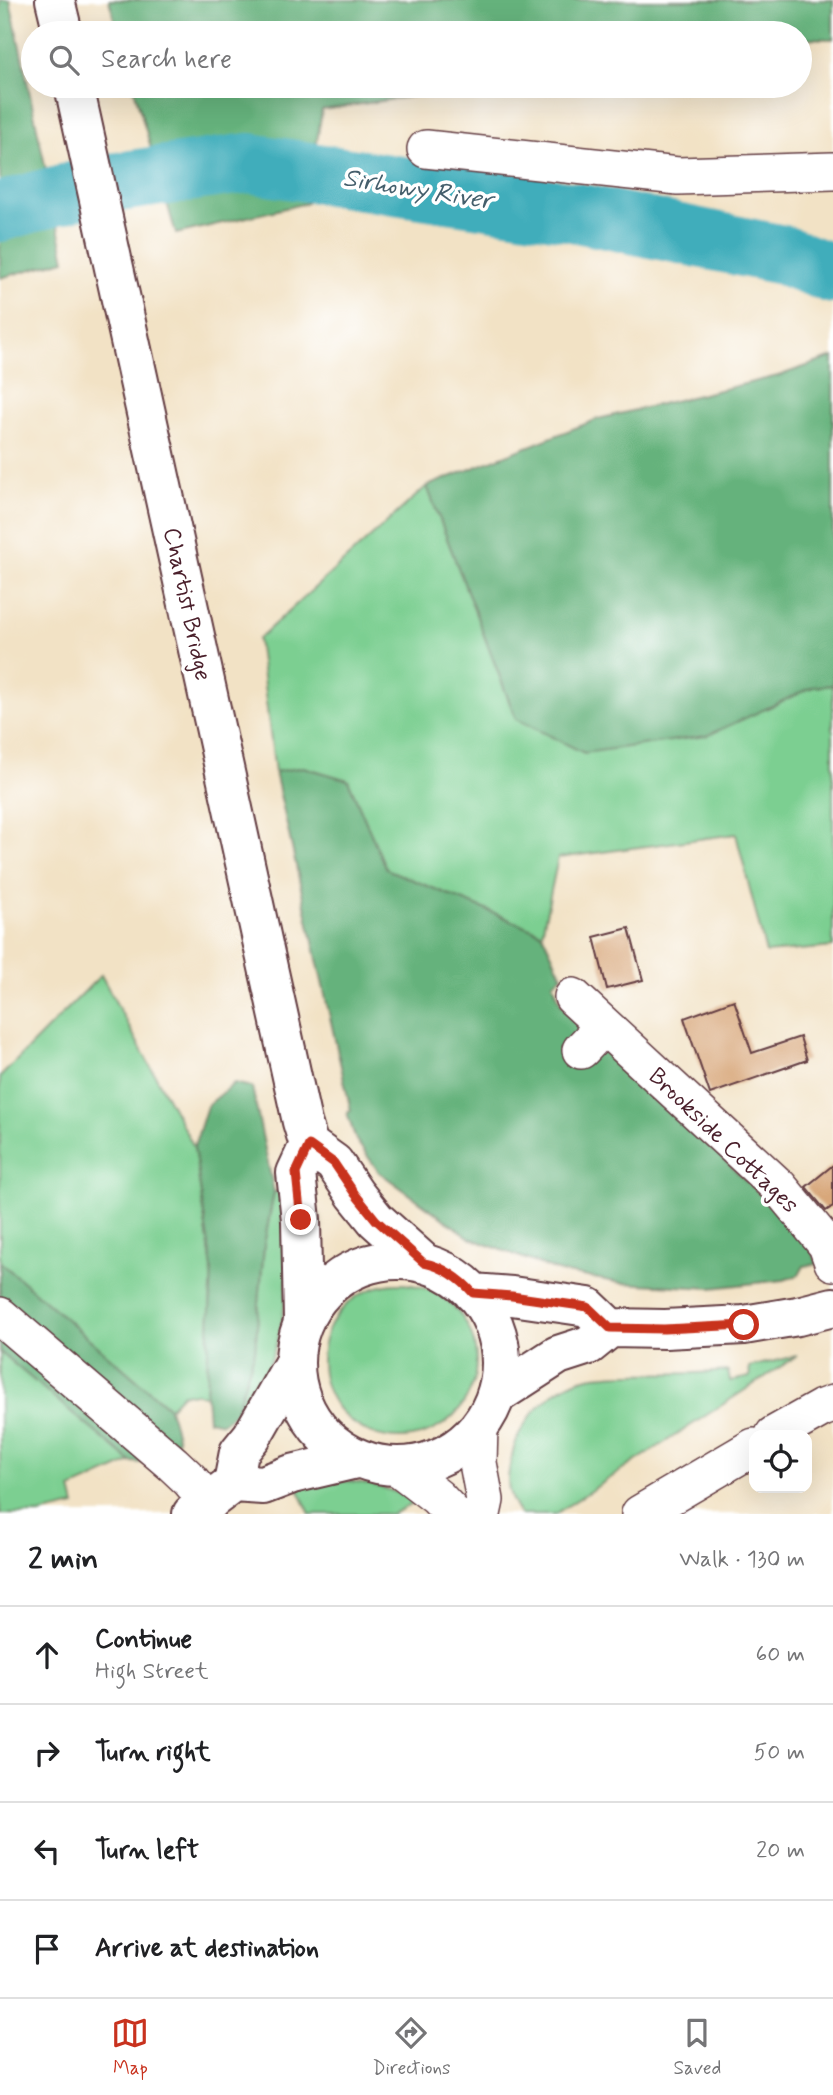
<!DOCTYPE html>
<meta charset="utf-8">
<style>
body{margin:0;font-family:Mynerve,sans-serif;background:#f2f2f2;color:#202124}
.controls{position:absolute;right:21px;bottom:21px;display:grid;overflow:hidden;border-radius:14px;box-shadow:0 7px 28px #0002}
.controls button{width:63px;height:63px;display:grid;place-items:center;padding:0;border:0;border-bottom:2px solid #e0e0e0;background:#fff;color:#202124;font:35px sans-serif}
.stop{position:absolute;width:21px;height:21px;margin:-16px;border:5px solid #c8321e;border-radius:50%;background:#fff}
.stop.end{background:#c8321e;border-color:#fff;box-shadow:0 2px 7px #0008}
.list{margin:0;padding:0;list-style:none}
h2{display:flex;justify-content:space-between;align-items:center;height:91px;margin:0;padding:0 28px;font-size:30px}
h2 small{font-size:23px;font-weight:400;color:#757577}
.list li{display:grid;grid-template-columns:46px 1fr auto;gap:21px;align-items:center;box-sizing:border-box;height:98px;padding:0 28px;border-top:2px solid #e0e0e0}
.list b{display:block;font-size:26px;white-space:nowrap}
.list p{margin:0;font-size:23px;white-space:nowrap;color:#757577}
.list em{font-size:23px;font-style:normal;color:#757577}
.icon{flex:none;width:38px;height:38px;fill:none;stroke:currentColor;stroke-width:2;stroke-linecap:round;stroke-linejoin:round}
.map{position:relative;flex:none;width:833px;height:1514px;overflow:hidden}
.search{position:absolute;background:#fff;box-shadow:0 7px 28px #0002;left:21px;right:21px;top:21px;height:77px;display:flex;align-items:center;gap:18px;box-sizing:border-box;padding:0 24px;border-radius:38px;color:#757577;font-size:26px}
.sheet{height:483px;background:#fff}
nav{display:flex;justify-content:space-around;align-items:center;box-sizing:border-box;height:98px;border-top:2px solid #e0e0e0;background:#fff;font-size:19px;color:#757577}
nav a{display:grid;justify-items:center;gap:4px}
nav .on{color:#c8321e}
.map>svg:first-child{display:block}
.green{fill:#7ccf91;stroke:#63775e;stroke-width:2}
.forest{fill:#65b27b;stroke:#586853;stroke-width:2}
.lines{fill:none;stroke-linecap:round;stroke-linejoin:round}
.river{stroke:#3fadbb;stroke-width:60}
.building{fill:#d8a77a}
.minor-casing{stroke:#633c42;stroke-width:40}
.major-casing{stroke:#633c42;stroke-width:42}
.minor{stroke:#fff;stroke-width:37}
.major{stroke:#fff;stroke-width:38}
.route{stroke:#c8321e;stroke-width:9}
.labels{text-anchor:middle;stroke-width:7;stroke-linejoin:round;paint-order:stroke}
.street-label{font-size:24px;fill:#4a1f2b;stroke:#fff}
.water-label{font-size:26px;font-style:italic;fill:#455f6c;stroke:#fff}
</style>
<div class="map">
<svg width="833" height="1514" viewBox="0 0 833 1514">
<rect width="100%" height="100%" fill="#fff"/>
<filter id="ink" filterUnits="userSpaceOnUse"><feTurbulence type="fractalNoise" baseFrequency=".0143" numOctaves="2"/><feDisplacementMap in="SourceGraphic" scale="14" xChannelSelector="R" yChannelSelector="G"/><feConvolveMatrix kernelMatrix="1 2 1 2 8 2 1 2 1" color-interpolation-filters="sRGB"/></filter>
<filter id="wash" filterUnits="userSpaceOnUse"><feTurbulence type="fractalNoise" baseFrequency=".00686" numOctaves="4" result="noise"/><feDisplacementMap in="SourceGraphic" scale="28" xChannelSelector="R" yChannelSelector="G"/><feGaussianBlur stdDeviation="1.57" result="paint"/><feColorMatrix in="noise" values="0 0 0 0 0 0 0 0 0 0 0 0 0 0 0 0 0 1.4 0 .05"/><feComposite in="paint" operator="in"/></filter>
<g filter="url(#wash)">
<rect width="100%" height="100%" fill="#f2e2c5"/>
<!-- green -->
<path class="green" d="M427,486L516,719L706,736L813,687L833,685V947L766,953L736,834L558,858L542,933L386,869L348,780L304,767L275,772L258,639Z
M101,975L194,1147L212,1268L206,1395L183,1393L169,1408L0,1262V1077Z
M285,1191C288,1246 292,1307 271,1359C264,1379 251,1399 241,1418L235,1413L255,1351L264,1245L274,1192Z
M322 1361a77 77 0 1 1 154 0a77 77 0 1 1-154 0Z
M0,1352L131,1462L71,1489L75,1506L39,1514H0Z
M797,1356L555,1514H520C503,1491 507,1474 514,1448C524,1415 558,1381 594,1376C638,1371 684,1376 728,1371L730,1381L750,1377L749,1367Z
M351,1481C375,1484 395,1490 417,1502L392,1514H310L297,1487L323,1482Z"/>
<!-- forest -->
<path class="forest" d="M0,0H10L65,260L0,278Z
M109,0H833V39L800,38V33H118Z
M133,86H481L322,110L307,203L176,234Z
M833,357V685L813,687L706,736L584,753L516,719L427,486L598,419L778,376Z
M303,767L348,780L386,869L542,933L562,976L553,983L561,1004L805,1237L818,1264L804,1266L799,1275L784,1280L711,1288L621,1283L560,1272L470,1238L379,1172L356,1140L347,1113L351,1111L275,772Z
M234,1083L252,1087L274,1192L264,1245L255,1351L235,1413L222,1423L208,1420L206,1395L212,1268L194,1147L207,1106Z
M0,1262L169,1408L178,1439L156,1464L131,1462L0,1352Z"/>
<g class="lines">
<!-- river -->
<path class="river" d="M0,212L90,186L249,163L568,211L783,255L833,274"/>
</g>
<g id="blocks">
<!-- building -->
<path class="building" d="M629,928L643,980L607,989L594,937Z
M734,1000L752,1053L800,1037L807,1060L710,1094L684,1018Z
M833,1165V1206L826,1211L806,1187Z"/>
</g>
</g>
<g filter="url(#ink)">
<use href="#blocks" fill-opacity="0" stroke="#633c42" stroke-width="2"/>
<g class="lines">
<defs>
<path id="minor" d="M426,149L678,176L833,171
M573,997L779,1187L827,1245L833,1262
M581,1050L604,1026
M0,1316L173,1464L190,1480L209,1503
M479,1427L478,1463L485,1500L482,1514
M774,1435L822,1408L833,1404
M398,1467L437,1497L453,1514
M640,1514L754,1447"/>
<path id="major" d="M55,0L63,33
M74,86L302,1122L309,1145L334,1163L355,1194L376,1220L424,1263
M295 1363a103 103 0 1 1 206 0a103 103 0 1 1-206 0Z
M473,1293L512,1296L588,1307L610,1328
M303,1320L301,1220L296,1173L309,1145
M496,1395L558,1355L589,1345L610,1328L665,1329L744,1325L798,1316L833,1307
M233,1483L263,1485L292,1474L356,1459
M192,1514L233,1483L239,1452L252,1436L295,1361"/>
</defs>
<!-- minor casing -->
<use href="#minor" class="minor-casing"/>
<!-- major casing -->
<use href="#major" class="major-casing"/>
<!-- minor -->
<use href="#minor" class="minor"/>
<!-- major -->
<use href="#major" class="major"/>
</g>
</g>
<g class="lines" filter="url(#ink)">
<!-- route -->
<path class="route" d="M301,1220L296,1173L309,1145L334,1163L355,1194L376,1220L424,1263C442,1266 461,1279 473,1293L512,1296L588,1307L610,1328L664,1329L744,1325"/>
</g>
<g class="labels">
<!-- street labels -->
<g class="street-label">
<text transform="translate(188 604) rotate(78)" y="8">Chartist Bridge</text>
<text transform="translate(724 1140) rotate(44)" y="8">Brookside Cottages</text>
</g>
<!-- water labels -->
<g class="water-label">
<text transform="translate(418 188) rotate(9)" y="9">Sirhowy River</text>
</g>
</g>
</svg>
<div class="controls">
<button><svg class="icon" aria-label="locate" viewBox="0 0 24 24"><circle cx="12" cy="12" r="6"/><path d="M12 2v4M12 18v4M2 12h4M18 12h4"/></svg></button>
</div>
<div class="stop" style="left:744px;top:1325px"></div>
<div class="stop end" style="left:301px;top:1220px"></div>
<div class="search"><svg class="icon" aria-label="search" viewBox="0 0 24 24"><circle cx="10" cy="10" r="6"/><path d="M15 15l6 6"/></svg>Search here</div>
</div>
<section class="sheet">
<h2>2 min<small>Walk · 130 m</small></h2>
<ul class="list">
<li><svg class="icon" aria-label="ahead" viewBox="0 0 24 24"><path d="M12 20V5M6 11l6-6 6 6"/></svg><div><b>Continue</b><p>High Street</p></div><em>60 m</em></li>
<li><svg class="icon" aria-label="right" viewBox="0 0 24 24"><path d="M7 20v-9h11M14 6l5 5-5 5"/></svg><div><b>Turn right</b></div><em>50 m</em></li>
<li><svg class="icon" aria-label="left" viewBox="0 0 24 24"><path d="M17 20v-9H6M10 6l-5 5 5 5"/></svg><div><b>Turn left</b></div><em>20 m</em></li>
<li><svg class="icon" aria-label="arrive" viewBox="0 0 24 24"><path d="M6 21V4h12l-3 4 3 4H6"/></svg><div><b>Arrive at destination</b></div></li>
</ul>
</section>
<nav>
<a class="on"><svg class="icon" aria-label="map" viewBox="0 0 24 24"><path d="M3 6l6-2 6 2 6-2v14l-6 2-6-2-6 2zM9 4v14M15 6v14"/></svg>Map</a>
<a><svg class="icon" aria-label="directions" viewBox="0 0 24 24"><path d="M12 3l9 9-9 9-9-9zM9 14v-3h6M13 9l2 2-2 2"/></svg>Directions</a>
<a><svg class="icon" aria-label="saved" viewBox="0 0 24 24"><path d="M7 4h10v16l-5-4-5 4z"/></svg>Saved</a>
</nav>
